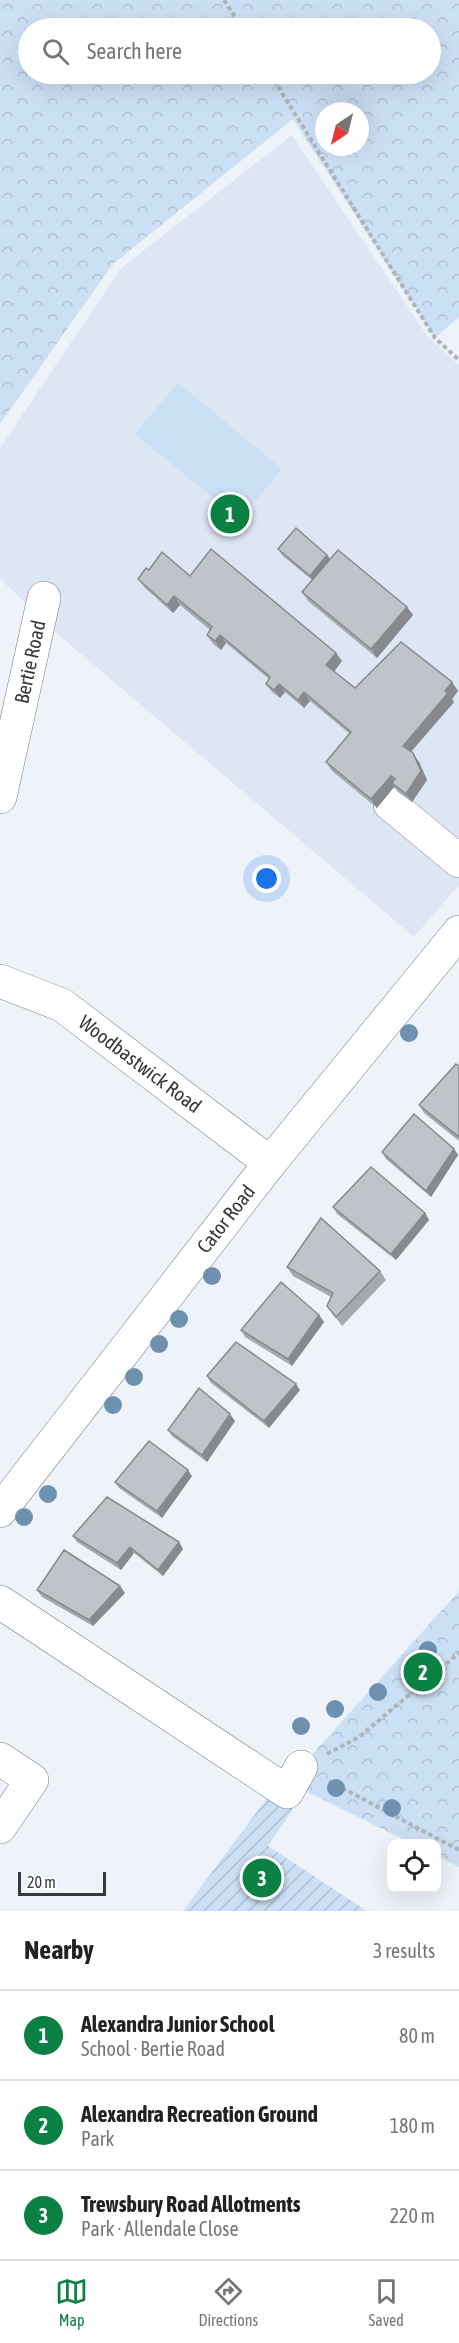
<!DOCTYPE html>
<meta charset="utf-8">
<style>
body{margin:0;font-family:"Asap Condensed",sans-serif;background:#f2f2f2;color:#222}
.controls{position:absolute;right:18px;bottom:18px;display:grid;overflow:hidden;border-radius:12px;box-shadow:0 6px 24px #0002}
.controls button{width:54px;height:54px;display:grid;place-items:center;padding:0;border:0;border-bottom:2px solid #e0e0e0;background:#fff;color:#222;font:30px sans-serif}
.compass{position:absolute;left:315px;top:102px;width:54px;height:54px;border-radius:50%;background:#fff;box-shadow:0 6px 24px #0002;rotate:215deg}
.scale{position:absolute;left:18px;bottom:15px;width:88px;box-sizing:border-box;padding-left:6px;border:3px solid #36383b;border-top:0;font-size:16px;line-height:21px;white-space:nowrap;color:#36383b;-webkit-text-stroke:4px #fff;paint-order:stroke}
.you{position:absolute;left:267px;top:879px;width:21px;height:21px;margin:-15px;border:4px solid #fff;border-radius:50%;background:#1a73e8;box-shadow:0 0 0 9px #1a73e833}
.badge{display:grid;place-items:center;width:39px;height:39px;border-radius:50%;background:#0b8043;color:#fff;font-size:20px;font-weight:700}
.pin{position:absolute;translate:-50% -50%;border:3px solid #fff;box-shadow:0 2px 6px #0006}
.list{margin:0;padding:0;list-style:none}
h2{display:flex;justify-content:space-between;align-items:center;height:78px;margin:0;padding:0 24px;font-size:26px}
h2 small{font-size:20px;font-weight:400;color:#767676}
.list li{display:grid;grid-template-columns:39px 1fr auto;gap:18px;align-items:center;box-sizing:border-box;height:90px;padding:0 24px;border-top:2px solid #e0e0e0}
.list b{display:block;font-size:22px;white-space:nowrap}
.list p{margin:0;font-size:20px;white-space:nowrap;color:#767676}
.list em{font-size:20px;font-style:normal;color:#767676}
.icon{flex:none;width:33px;height:33px;fill:none;stroke:currentColor;stroke-width:2;stroke-linecap:round;stroke-linejoin:round}
.map{position:relative;flex:none;width:459px;height:1911px;overflow:hidden}
.search{position:absolute;background:#fff;box-shadow:0 6px 24px #0002;left:18px;right:18px;top:18px;height:66px;display:flex;align-items:center;gap:15px;box-sizing:border-box;padding:0 21px;border-radius:33px;color:#767676;font-size:22px}
.sheet{height:348px;background:#fff}
nav{display:flex;justify-content:space-around;align-items:center;box-sizing:border-box;height:84px;border-top:2px solid #e0e0e0;background:#fff;font-size:16px;color:#767676}
nav a{display:grid;justify-items:center;gap:3px}
nav .on{color:#0b8043}
.map>svg:first-child{display:block}
.built{fill:#dde7f3}
.park{fill:url(#park-crowns);fill-rule:evenodd}
.garden{fill:url(#garden-furrows)}
.pitch{fill:#cce0f5}
.lines{fill:none;stroke-linecap:round;stroke-linejoin:round}
.minor-casing{stroke:#777c81;stroke-width:34}
.path{stroke:#b0b4b9;stroke-width:4;stroke-dasharray:4.5 3;stroke-linecap:butt}
.minor{stroke:#fff;stroke-width:33}
.tree{fill:#6e91b0}
.wall{fill:#a4a9ae}
.shaded-wall{fill:#86898d}
.building{fill:#bfc4ca;stroke:#86898d;stroke-width:1.5}
.labels{text-anchor:middle;stroke-width:4.5;stroke-linejoin:round;paint-order:stroke}
.street-label{font-size:20px;fill:#36383b;stroke:#fff}
</style>
<div class="map">
<svg width="459" height="1911" viewBox="0 0 459 1911">
<defs>
<pattern id="park-crowns" width="20" height="18" patternUnits="userSpaceOnUse" patternTransform="scale(1.5)"><rect width="20" height="18" fill="#cce0f5"/><path d="M2 6a3 3 0 1 1 6 0M12 15a3 3 0 1 1 6 0" fill="none" stroke="#b0c1d3"/></pattern>
<pattern id="garden-furrows" width="10" height="10" patternUnits="userSpaceOnUse" patternTransform="scale(1.5)"><rect width="10" height="10" fill="#cce0f5"/><path d="M-1 1l2-2M0 10L10 0M9 11l2-2" fill="none" stroke="#b0c1d3"/></pattern>
</defs>
<rect width="100%" height="100%" fill="#eef3fa"/>
<!-- built -->
<path class="built" d="M292,135L428,337L459,365V885L414,937L61,637L0,579V448L121,268Z"/>
<!-- park -->
<path class="park" d="M0,0H459V317L435,338L293,119L113,264L0,424ZM28,28H430V74H28ZM324,111H360V147H324Z
M459,1591V1867L437,1856L436,1844L411,1843L299,1788L301,1767Z"/>
<!-- garden -->
<path class="garden" d="M270,1794L293,1809L268,1846L367,1911H183Z"/>
<!-- pitch -->
<path class="pitch" d="M178,382L282,469L240,520L135,434Z"/>
<g class="lines">
<defs>
<path id="minor" d="M0,797L44,598
M390,804L459,861
M0,981L62,1005L270,1163
M0,1511L270,1163L459,932
M0,1602L287,1792L301,1767
M0,1759L32,1780L0,1827"/>
</defs>
<!-- minor casing -->
<use href="#minor" class="minor-casing"/>
<!-- path -->
<path class="path" d="M224,0L242,28
M270,74L435,338L459,360
M327,1754L359,1737L459,1653
M329,1781L459,1850"/>
<!-- minor -->
<use href="#minor" class="minor"/>
</g>
<!-- trees -->
<g class="tree">
<circle cx="409" cy="1033" r="9"/>
<circle cx="212" cy="1276" r="9"/>
<circle cx="179" cy="1319" r="9"/>
<circle cx="159" cy="1344" r="9"/>
<circle cx="134" cy="1377" r="9"/>
<circle cx="113" cy="1405" r="9"/>
<circle cx="48" cy="1494" r="9"/>
<circle cx="24" cy="1517" r="9"/>
<circle cx="428" cy="1650" r="9"/>
<circle cx="378" cy="1692" r="9"/>
<circle cx="335" cy="1709" r="9"/>
<circle cx="301" cy="1726" r="9"/>
<circle cx="336" cy="1788" r="9"/>
<circle cx="392" cy="1808" r="9"/>
</g>
<!-- wall -->
<path class="wall" d="M278,549L327,555L330,559L407,607L413,615L377,658L308,601L302,592L312,580L283,556Z
M149,570L190,576L342,661L334,672L355,688L452,682L458,691L452,699L454,702L411,752L419,762L427,780L412,802L398,792L394,787L377,808L332,771L326,762L350,734L310,701L304,708L285,692L280,698L272,692L266,684L269,679L226,643L221,650L213,644L207,635L210,630L180,605L173,613L144,587L138,579Z
M459,1066V1141L424,1113L419,1105Z
M454,1149L458,1155L431,1197L386,1159L382,1152Z
M333,1207L425,1213L429,1220L396,1260L337,1214Z
M287,1267L380,1271L386,1280L342,1326L327,1306L331,1297L293,1276Z
M319,1315L324,1322L292,1366L245,1337L241,1330Z
M207,1376L300,1390L269,1428L211,1383Z
M235,1421L207,1462L172,1436L168,1430Z
M192,1476L162,1518L119,1488L115,1482Z
M73,1536L183,1549L163,1576L134,1553L121,1570L77,1542Z
M37,1590L125,1593L93,1626L42,1597Z"/>
<!-- shaded-wall -->
<path class="shaded-wall" d="M327,555L332,561L314,582L310,576Z
M174,596L180,605L173,613L167,605Z
M407,607L413,615L377,658L371,649Z
M220,635L226,643L221,650L215,641Z
M336,653L342,661L332,674L326,665Z
M452,682L458,691L452,699L454,702L409,754L403,746Z
M279,684L285,692L280,698L274,690Z
M304,692L310,701L304,708L298,700Z
M413,753L419,762L427,780L412,802L406,794Z
M391,776L397,785L392,783L394,787L377,808L371,799Z
M454,1149L458,1155L431,1197L426,1191Z
M425,1213L429,1220L396,1260L391,1254Z
M319,1315L324,1322L292,1366L288,1359Z
M296,1384L300,1390L269,1428L264,1421Z
M230,1414L235,1421L207,1462L202,1455Z
M188,1470L192,1476L162,1518L157,1511Z
M179,1542L183,1549L163,1576L158,1570Z
M130,1547L134,1553L121,1570L117,1563Z
M120,1586L125,1593L93,1626L89,1620Z"/>
<!-- building -->
<path class="building" d="M296,528L327,555L310,576L278,549Z
M211,549L336,653L326,665L355,688L401,642L452,682L445,691L448,693L403,746L413,753L421,771L406,794L392,783L395,779L391,776L371,799L326,762L351,732L304,692L298,700L279,684L274,690L266,684L270,677L220,635L215,641L207,635L212,627L174,596L167,605L138,579L146,568L149,570L162,552L190,576Z
M338,550L407,607L371,649L302,592Z
M456,1064L459,1066V1137L419,1105Z
M414,1114L454,1149L426,1191L382,1152Z
M371,1167L425,1213L391,1254L333,1207Z
M321,1218L380,1271L336,1317L327,1306L333,1293L287,1267Z
M281,1282L319,1315L288,1359L241,1330Z
M236,1342L296,1384L264,1421L207,1376Z
M199,1388L230,1414L202,1455L168,1430Z
M149,1441L188,1470L157,1511L115,1482Z
M107,1497L179,1542L158,1570L130,1547L117,1563L73,1536Z
M64,1550L120,1586L89,1620L37,1590Z"/>
<g class="labels">
<!-- street labels -->
<g class="street-label">
<text transform="translate(30 662) rotate(-78)" y="7">Bertie Road</text>
<text transform="translate(140 1064) rotate(37)" y="7">Woodbastwick Road</text>
<text transform="translate(226 1219) rotate(-52)" y="7">Cator Road</text>
</g>
</g>
</svg>
<div class="controls">
<button><svg class="icon" aria-label="locate" viewBox="0 0 24 24"><circle cx="12" cy="12" r="6"/><path d="M12 2v4M12 18v4M2 12h4M18 12h4"/></svg></button>
</div>
<svg class="compass" viewBox="-18 -18 36 36"><path d="M0-13l5 13h-10z" fill="#e53935"/><path d="M0 13l5-13h-10z" fill="#767676"/></svg>
<div class="scale">20 m</div>
<div class="you"></div>
<div class="pin badge" style="left:230px;top:514px">1</div>
<div class="pin badge" style="left:423px;top:1672px">2</div>
<div class="pin badge" style="left:262px;top:1878px">3</div>
<div class="search"><svg class="icon" aria-label="search" viewBox="0 0 24 24"><circle cx="10" cy="10" r="6"/><path d="M15 15l6 6"/></svg>Search here</div>
</div>
<section class="sheet">
<h2>Nearby<small>3 results</small></h2>
<ul class="list">
<li><span class="badge">1</span><div><b>Alexandra Junior School</b><p>School · Bertie Road</p></div><em>80 m</em></li>
<li><span class="badge">2</span><div><b>Alexandra Recreation Ground</b><p>Park</p></div><em>180 m</em></li>
<li><span class="badge">3</span><div><b>Trewsbury Road Allotments</b><p>Park · Allendale Close</p></div><em>220 m</em></li>
</ul>
</section>
<nav>
<a class="on"><svg class="icon" aria-label="map" viewBox="0 0 24 24"><path d="M3 6l6-2 6 2 6-2v14l-6 2-6-2-6 2zM9 4v14M15 6v14"/></svg>Map</a>
<a><svg class="icon" aria-label="directions" viewBox="0 0 24 24"><path d="M12 3l9 9-9 9-9-9zM9 14v-3h6M13 9l2 2-2 2"/></svg>Directions</a>
<a><svg class="icon" aria-label="saved" viewBox="0 0 24 24"><path d="M7 4h10v16l-5-4-5 4z"/></svg>Saved</a>
</nav>
